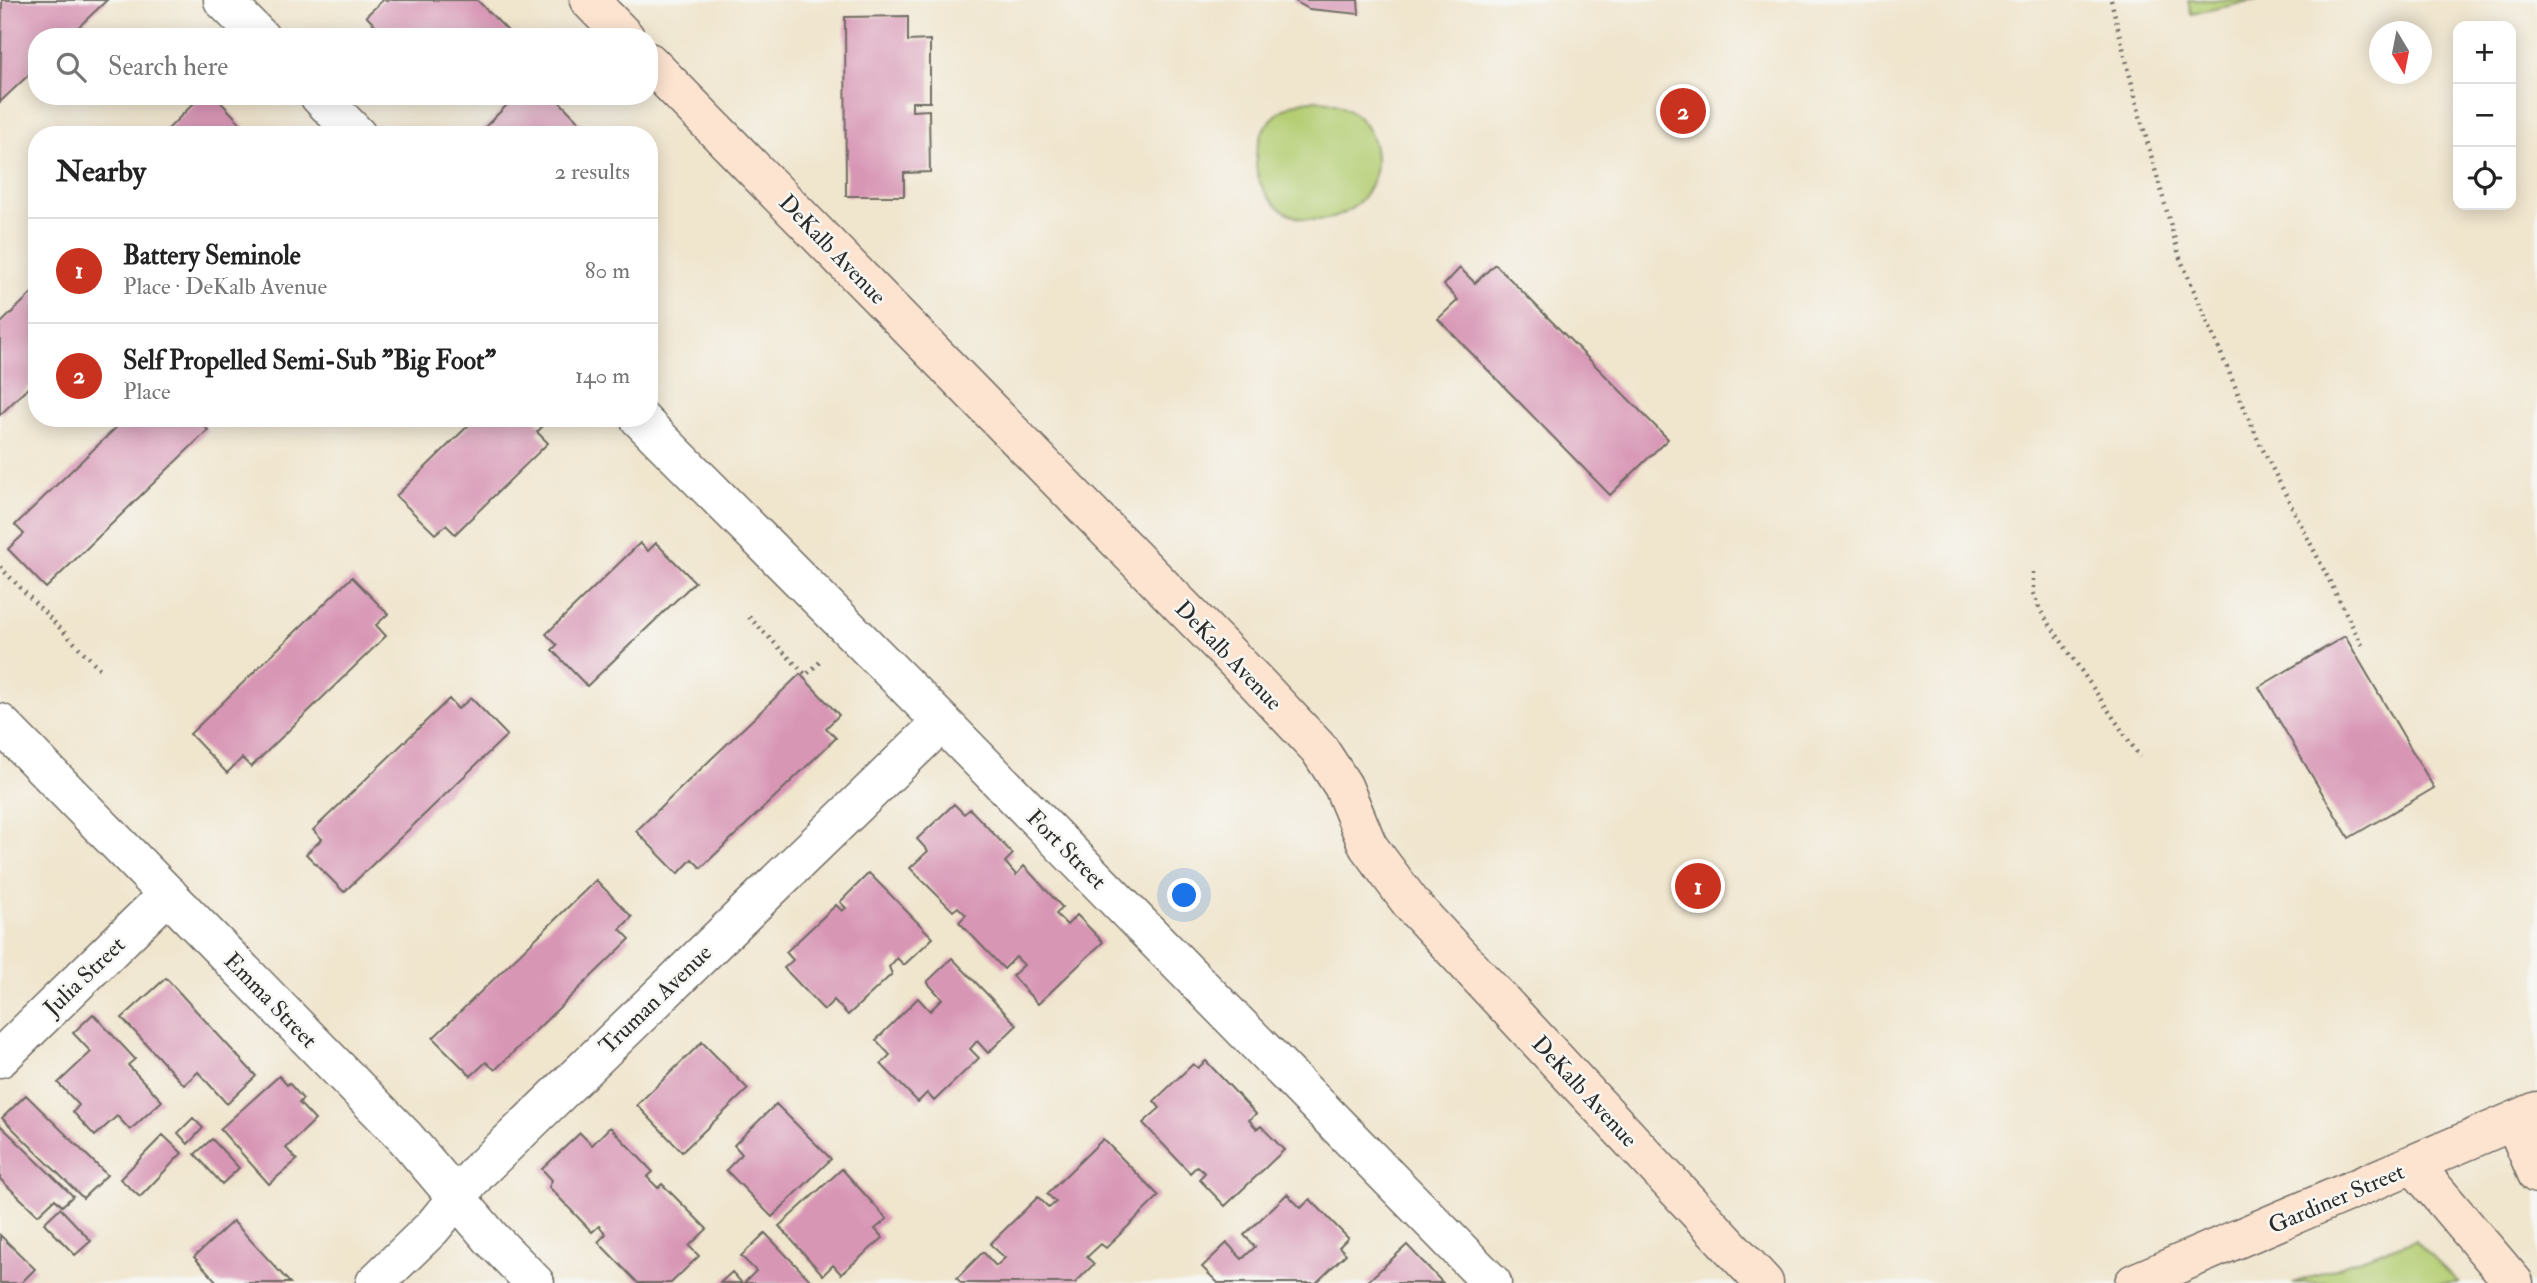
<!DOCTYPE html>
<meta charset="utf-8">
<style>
body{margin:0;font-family:"IM FELL Double Pica",serif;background:#f6f6f6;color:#222}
.controls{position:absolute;right:21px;top:21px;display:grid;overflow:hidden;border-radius:14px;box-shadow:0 4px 18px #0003}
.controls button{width:63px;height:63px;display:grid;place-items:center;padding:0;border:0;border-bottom:2px solid #e0e0e0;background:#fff;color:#222;font:35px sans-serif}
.compass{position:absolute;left:2369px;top:21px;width:63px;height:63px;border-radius:50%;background:#fff;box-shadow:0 4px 18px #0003;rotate:170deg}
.you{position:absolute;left:1185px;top:896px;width:24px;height:24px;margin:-18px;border:5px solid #fff;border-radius:50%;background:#1a73e8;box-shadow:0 0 0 10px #1a73e833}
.badge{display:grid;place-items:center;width:46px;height:46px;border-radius:50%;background:#c8321e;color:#fff;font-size:23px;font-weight:700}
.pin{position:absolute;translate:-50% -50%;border:4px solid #fff;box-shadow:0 2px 7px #0006}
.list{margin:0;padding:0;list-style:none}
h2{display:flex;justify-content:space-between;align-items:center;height:91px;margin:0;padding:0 28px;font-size:30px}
h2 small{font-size:23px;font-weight:400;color:#767676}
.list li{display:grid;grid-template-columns:46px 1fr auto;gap:21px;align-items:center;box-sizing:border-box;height:105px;padding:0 28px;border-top:2px solid #e0e0e0}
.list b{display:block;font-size:26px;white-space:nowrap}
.list p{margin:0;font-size:23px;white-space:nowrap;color:#767676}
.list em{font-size:23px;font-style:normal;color:#767676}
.icon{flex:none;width:38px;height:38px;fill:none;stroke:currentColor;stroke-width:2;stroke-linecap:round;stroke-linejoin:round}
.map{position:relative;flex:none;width:2537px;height:1283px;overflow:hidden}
.search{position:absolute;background:#fff;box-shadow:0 4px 18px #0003;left:28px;top:28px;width:630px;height:77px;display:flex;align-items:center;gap:18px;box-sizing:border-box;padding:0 24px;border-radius:28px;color:#767676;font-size:26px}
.panel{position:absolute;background:#fff;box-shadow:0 4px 18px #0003;left:28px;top:126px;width:630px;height:301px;border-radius:28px}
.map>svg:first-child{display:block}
.green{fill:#b4cd72;stroke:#707c4e;stroke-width:2}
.building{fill:#d896b5}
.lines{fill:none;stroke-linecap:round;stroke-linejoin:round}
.street-casing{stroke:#706c64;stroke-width:41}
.secondary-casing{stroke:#706c64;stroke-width:41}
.path{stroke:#706c64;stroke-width:4.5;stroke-dasharray:2 5;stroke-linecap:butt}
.street{stroke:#fff;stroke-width:38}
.secondary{stroke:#fde4d1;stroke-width:38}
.labels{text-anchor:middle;stroke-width:5;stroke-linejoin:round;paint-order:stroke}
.street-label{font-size:23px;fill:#2b2b2b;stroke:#f6f6f2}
</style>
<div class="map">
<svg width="2537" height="1283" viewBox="0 0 2537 1283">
<rect width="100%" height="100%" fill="#f6f6f2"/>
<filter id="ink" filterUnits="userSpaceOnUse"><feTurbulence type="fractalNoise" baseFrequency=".0143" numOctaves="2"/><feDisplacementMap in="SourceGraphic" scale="14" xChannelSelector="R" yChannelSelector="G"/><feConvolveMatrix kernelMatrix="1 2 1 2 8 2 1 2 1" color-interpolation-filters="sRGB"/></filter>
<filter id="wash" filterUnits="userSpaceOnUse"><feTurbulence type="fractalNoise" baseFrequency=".00686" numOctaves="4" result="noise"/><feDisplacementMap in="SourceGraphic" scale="28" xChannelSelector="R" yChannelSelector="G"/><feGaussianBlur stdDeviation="1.57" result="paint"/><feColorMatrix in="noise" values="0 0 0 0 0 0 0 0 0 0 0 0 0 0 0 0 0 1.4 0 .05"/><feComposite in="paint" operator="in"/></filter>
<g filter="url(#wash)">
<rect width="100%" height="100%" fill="#f0e5cd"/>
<!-- green -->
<path class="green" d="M2188,0H2256L2191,14Z
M1256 160a60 60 0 1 1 120 0a60 60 0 1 1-120 0Z
M2415,1240L2459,1283H2293Z"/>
<g id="blocks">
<!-- building -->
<path class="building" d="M2,0H107L68,37H37V67L0,102Z
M383,0H477L514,37H386L366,16Z
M1293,0H1358L1359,14L1309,9Z
M908,16V41L930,40V102H912V111L929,110L930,172L904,173V196H846L845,17Z
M201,96H215L244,127L240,131L243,135H162Z
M501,96H554L588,131L584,135H477L508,104Z
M1495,264L1668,439L1610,495L1438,319L1458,300L1444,285L1460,268L1475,283Z
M37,288V379L0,415V324Z
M126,418H197L208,430L46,588L8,549L24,534L15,525Z
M476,418H533L542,427L537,432L548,443L455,534L446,525L435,534L396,496Z
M640,543L648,551L656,543L695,582L587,686L552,650L557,645L546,634Z
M352,577L388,614L376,625L386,636L251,767L242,758L227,773L190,734Z
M2345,636L2434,788L2349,838L2259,687Z
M800,674L839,715L826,728L836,738L701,868L692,859L678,874L636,831Z
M471,698L507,735L344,892L306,854L322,839L313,830L449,699L458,709Z
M954,804L964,814L970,809L1013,854L1005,862L1016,875L1024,866L1062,907L1056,914L1067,925L1077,915L1103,942L1038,1004L1012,976L1024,965L1016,957L1004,969L959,922L966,915L958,907L953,911L910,868L928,851L917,839Z
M869,873L933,938L904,965L897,958L889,967L892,974L848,1015L834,1000L824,1010L784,968L793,960L786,952L836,905L842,911L846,908L840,902Z
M596,880L632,917L620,929L630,939L495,1070L486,1062L471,1076L433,1038Z
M952,958L1017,1025L988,1053L977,1041L970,1049L979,1058L934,1101L927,1093L918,1102L881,1064L890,1055L876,1040L918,998L930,1011L942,999L927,982Z
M166,978L256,1076L227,1104L198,1072L184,1085L122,1018Z
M93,1014L135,1059L128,1065L162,1101L130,1130L117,1116L95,1136L73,1112L79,1105L58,1083L91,1052L73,1033Z
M702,1042L748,1089L682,1152L637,1105Z
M1206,1061L1256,1114L1249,1120L1257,1129L1261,1126L1284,1150L1225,1206L1199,1179L1205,1173L1197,1166L1190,1173L1143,1123L1160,1108L1154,1101L1193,1064L1198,1068Z
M279,1076L287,1085L289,1083L303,1099L299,1103L315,1120L286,1148L297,1160L269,1184L220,1129Z
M26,1095L107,1175L83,1198L2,1118Z
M776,1104L831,1159L772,1217L726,1170L742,1154L734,1145Z
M193,1118L203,1128L188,1144L178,1133Z
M0,1125L73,1196L62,1206L55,1199L38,1215L0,1179Z
M610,1127L653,1172L647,1177L658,1188L662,1184L707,1229L689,1246L699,1256L671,1283H638L598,1242L606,1234L599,1226L592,1232L549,1187L552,1180L542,1169L580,1133L592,1145Z
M163,1135L182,1153L140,1197L120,1179Z
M212,1139L239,1168L222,1184L195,1154Z
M1103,1139L1159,1196L1106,1248L1101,1244L1087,1257L1094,1264L1075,1283H961L957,1278L983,1252L996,1266L1005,1258L990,1244L1038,1197L1049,1208L1056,1202L1047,1194Z
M842,1169L887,1219L875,1229L883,1238L841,1274L833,1265L823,1275L779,1226Z
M1287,1194L1301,1208L1310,1199L1348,1238L1339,1247L1346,1254L1316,1283H1218L1202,1267L1227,1243L1242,1259L1255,1247L1244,1235Z
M60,1208L91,1241L75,1255L44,1223Z
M233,1221L290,1283H218L194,1257Z
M765,1233L813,1283H744L756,1271L741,1256Z
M0,1235L35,1269L21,1283H0Z
M1407,1245L1443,1283H1366Z
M732,1272L742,1283H720Z"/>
</g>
</g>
<g filter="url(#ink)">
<use href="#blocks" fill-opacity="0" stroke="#706c64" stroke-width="2"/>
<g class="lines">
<defs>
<path id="street" d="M223,0L260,37
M319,96L357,135
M639,418L942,722L1492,1283
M0,723L405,1137L490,1237L535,1283
M0,1058L168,894
M375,1283L432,1228L478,1172L942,722"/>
<path id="secondary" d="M589,0L625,37
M649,62L1256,682L1319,749L1343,786L1368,846L1413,906L1764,1283
M2514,1121L2537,1174
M2414,1165L2514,1283
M2134,1283L2537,1111"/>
</defs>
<!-- street casing -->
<use href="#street" class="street-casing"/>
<!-- secondary casing -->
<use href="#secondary" class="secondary-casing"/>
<!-- path -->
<path class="path" d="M2111,0L2140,116L2180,258L2259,442L2364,649
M0,567L101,670
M2033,572V593L2040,610L2140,757
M749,617L806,675L822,660"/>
<!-- street -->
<use href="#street" class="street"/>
<!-- secondary -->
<use href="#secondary" class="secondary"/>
</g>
</g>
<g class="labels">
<!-- street labels -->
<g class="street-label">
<text transform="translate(833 249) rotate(46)" y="8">DeKalb Avenue</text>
<text transform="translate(1229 655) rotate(46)" y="8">DeKalb Avenue</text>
<text transform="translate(1067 849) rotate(45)" y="8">Fort Street</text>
<text transform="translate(84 976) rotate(-44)" y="8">Julia Street</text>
<text transform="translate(655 999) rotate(-44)" y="8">Truman Avenue</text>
<text transform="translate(271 1000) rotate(46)" y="8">Emma Street</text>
<text transform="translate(1585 1091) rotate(47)" y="8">DeKalb Avenue</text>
<text transform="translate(2336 1198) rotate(-23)" y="8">Gardiner Street</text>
</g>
</g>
</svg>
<div class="controls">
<button>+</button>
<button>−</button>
<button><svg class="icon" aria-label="locate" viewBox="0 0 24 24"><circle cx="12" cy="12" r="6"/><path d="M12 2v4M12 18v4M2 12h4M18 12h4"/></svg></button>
</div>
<svg class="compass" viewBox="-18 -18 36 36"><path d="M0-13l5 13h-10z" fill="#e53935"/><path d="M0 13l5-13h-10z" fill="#767676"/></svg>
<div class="you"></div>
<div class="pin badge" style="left:1698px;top:886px">1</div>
<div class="pin badge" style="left:1683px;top:111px">2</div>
<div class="search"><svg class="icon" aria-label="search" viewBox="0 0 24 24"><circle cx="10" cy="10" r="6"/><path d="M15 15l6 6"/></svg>Search here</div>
<section class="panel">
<h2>Nearby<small>2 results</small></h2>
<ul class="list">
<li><span class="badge">1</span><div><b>Battery Seminole</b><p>Place · DeKalb Avenue</p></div><em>80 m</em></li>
<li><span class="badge">2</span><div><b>Self Propelled Semi-Sub &quot;Big Foot&quot;</b><p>Place</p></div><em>140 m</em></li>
</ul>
</section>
</div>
